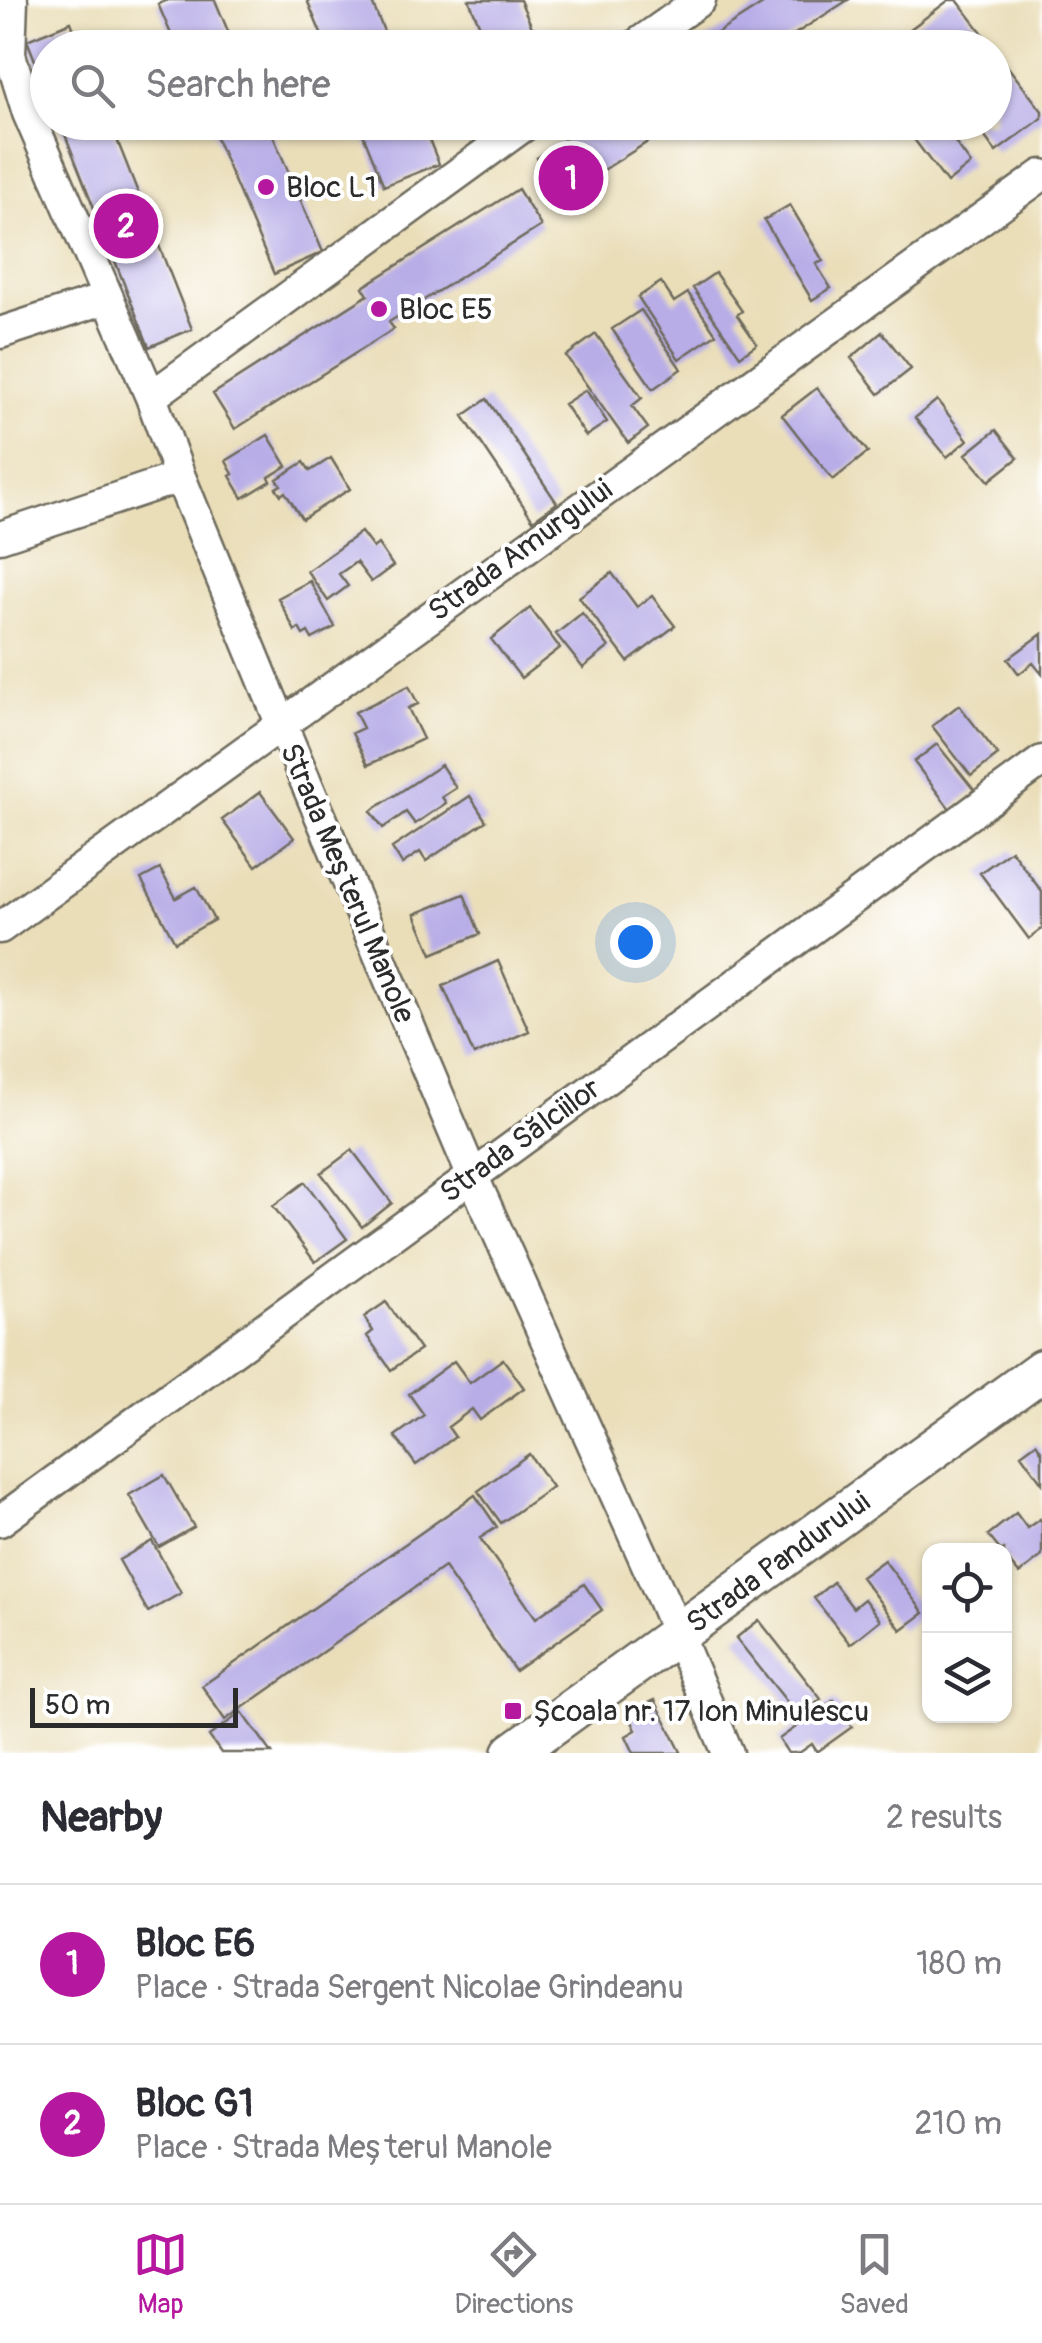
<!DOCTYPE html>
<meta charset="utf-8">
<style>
body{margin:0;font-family:Pangolin,sans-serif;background:#f2f2f3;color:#2b2b33}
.controls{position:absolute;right:30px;bottom:30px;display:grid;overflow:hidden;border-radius:20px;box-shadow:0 2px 8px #0004}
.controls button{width:90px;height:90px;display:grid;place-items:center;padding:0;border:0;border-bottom:2px solid #e1e1e2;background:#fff;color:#2b2b33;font:50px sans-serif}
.scale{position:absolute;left:30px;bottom:25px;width:208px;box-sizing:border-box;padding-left:10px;border:5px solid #2b2b2b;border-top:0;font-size:28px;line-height:35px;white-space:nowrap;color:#2b2b2b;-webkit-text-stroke:8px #fff;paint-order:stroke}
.you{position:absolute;left:635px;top:942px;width:35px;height:35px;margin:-25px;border:8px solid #fff;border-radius:50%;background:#1a73e8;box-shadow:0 0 0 15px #1a73e833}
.badge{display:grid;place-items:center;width:65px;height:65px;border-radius:50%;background:#b5179e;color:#fff;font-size:32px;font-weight:700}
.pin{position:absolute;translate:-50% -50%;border:5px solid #fff;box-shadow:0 2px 10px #0006}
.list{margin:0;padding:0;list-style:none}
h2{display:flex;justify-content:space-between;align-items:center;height:130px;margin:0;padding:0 40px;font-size:42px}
h2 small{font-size:32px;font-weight:400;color:#7c7c81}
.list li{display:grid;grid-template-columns:65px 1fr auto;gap:30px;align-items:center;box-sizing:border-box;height:160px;padding:0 40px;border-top:2px solid #e1e1e2}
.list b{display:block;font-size:38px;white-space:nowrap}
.list p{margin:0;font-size:32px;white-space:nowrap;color:#7c7c81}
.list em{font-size:32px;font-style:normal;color:#7c7c81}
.icon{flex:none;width:55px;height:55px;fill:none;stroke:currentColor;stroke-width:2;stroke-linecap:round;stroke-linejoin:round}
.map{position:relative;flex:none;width:1042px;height:1753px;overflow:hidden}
.search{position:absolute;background:#fff;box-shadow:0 2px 8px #0004;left:30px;right:30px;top:30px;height:110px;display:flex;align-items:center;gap:25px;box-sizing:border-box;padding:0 35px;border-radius:55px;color:#7c7c81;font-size:38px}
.sheet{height:450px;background:#fff}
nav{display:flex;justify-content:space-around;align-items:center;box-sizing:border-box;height:140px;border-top:2px solid #e1e1e2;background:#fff;font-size:28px;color:#7c7c81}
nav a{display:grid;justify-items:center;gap:5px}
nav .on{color:#b5179e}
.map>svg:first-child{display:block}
.building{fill:#b8ade7}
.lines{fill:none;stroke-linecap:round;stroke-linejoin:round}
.minor-casing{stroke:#6e6a5d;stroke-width:35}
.tertiary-casing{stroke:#6e6a5d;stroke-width:45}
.minor{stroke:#fff;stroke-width:30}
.tertiary{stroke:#fff;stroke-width:40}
.poi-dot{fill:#b5179e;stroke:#fff;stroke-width:4}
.labels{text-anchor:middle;stroke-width:8;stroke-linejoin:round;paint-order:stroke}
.poi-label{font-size:30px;fill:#2b2b2b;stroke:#fff;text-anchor:start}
.street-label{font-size:30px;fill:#2b2b2b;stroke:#fff}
</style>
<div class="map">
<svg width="1042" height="1753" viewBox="0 0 1042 1753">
<rect width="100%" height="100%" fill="#fff"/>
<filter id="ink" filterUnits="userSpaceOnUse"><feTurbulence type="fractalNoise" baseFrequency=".01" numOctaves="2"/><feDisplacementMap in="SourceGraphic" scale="20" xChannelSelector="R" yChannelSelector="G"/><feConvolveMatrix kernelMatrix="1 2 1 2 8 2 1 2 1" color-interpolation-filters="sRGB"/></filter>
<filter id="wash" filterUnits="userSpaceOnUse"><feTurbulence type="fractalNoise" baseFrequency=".0048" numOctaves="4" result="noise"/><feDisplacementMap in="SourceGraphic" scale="40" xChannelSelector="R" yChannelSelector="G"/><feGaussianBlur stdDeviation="2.25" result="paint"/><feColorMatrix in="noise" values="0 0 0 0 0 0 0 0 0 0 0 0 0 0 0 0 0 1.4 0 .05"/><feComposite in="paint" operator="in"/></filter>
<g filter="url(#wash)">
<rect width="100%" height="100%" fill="#eadeb9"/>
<g id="blocks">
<!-- building -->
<path class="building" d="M168,0H215L235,48H177L158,4Z
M307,0H371L391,48H327Z
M469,0H520L541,48H489Z
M769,0H848L773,48H694Z
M949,0H957L994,48H917L905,33Z
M71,22L81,48H48L47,91L27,40Z
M994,49L1042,111V118L996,152L974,122H994Z
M60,122H110L192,329L149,347Z
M209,122H267L323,252L274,274Z
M358,122H422L439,164L384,186Z
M592,122H679L561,197L537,158Z
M901,122H953L945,129L971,164L947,183Z
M518,189L541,226L389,322L394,329L235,429L213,394L368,295L363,287Z
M790,205L823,261L816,264L831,288L812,300L764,220Z
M715,273L742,311L737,315L757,344L740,356L693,288Z
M661,282L674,302L688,293L716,334L679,359L638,297Z
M641,310L681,369L653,389L612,329Z
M882,332L911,369L879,394L851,358Z
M596,334L642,398L632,406L648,428L628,443L566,356Z
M817,388L868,452L833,480L782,415Z
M586,390L607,422L586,436L564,404Z
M487,399L557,503L533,520L463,416Z
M937,400L968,440L947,457L915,418Z
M996,430L1018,458L989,481L966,454Z
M268,435L287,466L269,477L271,481L243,498L230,476L233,474L226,461Z
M331,458L350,489L302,519L285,492L281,495L276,488L281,485L277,479L304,462L310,471Z
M361,532L373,548L378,544L393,566L371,582L356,562L339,574L348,586L328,601L307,571Z
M612,573L637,607L652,596L675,626L628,662L579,597Z
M310,581L335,627L312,639L308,632L303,635L299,628L295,631L278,598Z
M530,608L560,648L521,678L491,639Z
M582,613L609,647L583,668L556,634Z
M1042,634V674L1033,663L1019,674L1008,659Z
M409,686L418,704L408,708L423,739L368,765L352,733L363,728L355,712Z
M959,705L998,755L971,776L932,726Z
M937,744L974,790L950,809L914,762Z
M441,765L456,788L442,797L446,803L415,824L406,812L383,828L371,811Z
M260,792L294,838L256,866L222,820Z
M470,796L486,821L426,861L420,852L402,864L392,848Z
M1011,850L1042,892V929L1029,939L980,873Z
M160,869L176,898L196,887L214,920L175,942L141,879Z
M464,894L480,934L432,954L415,914Z
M498,961L529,1031L474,1055L443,986Z
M352,1150L392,1203L362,1227L321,1173Z
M305,1182L347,1239L315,1262L273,1206Z
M386,1302L420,1350L391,1370L367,1336L373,1331L364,1317Z
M503,1359L524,1388L480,1420L472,1409L448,1427L455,1437L416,1465L395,1436L424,1415L409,1394L454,1361L470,1383Z
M1036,1443L1042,1452V1483L1021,1454Z
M529,1454L552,1487L501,1523L478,1491Z
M164,1475L194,1527L159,1547L129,1495Z
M475,1495L497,1527L480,1538L536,1618L584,1584L602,1610L515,1671L444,1567L225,1720L202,1686Z
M1016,1513L1027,1528L1040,1519L1042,1522V1556L1019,1574L1004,1556V1550H1000L988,1535Z
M152,1541L181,1593L148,1612L119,1560Z
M884,1560L924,1613L901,1630L861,1577Z
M833,1582L853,1608L864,1599L880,1620L850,1644L814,1598Z
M759,1620L821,1699L799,1717L736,1638Z
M655,1700L681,1752L679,1753H634L626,1736L636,1730L628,1713Z
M834,1700L852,1727L817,1752L812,1744L799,1753H788L779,1739Z
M242,1712L272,1753H221L209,1736Z"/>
</g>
</g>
<g filter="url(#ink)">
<use href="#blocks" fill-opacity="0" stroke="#6e6a5d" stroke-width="2.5"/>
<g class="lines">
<defs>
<path id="minor" d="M12,0L10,55L28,113L151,397L180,477L281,723L472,1175L664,1602L728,1753
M632,48L700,0
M0,333L107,298
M151,397L529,122
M0,537L180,477
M0,928L1042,175
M0,1521L1042,761"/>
<path id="tertiary" d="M513,1753L1042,1370"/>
</defs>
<!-- minor casing -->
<use href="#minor" class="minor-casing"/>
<!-- tertiary casing -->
<use href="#tertiary" class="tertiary-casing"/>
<!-- minor -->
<use href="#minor" class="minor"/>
<!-- tertiary -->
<use href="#tertiary" class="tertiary"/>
</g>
</g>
<!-- markers -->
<g class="poi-dot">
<circle cx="266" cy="187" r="10"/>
<circle cx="379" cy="309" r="10"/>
<rect x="503" y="1701" width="20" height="20" rx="5"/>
</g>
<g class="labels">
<!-- poi labels -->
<g class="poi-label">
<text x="286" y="197">Bloc L1</text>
<text x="399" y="319">Bloc E5</text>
<text x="533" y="1721">Școala nr. 17 Ion Minulescu</text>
</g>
<!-- street labels -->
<g class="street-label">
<text transform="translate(520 550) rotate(-36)" y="10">Strada Amurgului</text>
<text transform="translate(348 883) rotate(67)" y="10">Strada Meșterul Manole</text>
<text transform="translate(520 1140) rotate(-36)" y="10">Strada Sălciilor</text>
<text transform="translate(778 1562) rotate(-36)" y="10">Strada Pandurului</text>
</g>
</g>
</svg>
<div class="controls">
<button><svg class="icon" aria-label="locate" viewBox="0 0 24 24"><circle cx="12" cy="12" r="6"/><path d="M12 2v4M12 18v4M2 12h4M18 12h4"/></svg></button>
<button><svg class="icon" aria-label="layers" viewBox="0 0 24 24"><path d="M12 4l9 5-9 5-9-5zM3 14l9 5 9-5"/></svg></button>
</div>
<div class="scale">50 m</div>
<div class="you"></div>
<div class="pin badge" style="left:571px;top:178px">1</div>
<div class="pin badge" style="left:126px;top:226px">2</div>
<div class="search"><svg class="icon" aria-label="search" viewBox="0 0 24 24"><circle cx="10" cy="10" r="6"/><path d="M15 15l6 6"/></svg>Search here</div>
</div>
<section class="sheet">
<h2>Nearby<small>2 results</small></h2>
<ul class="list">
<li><span class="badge">1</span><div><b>Bloc E6</b><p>Place · Strada Sergent Nicolae Grindeanu</p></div><em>180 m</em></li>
<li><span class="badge">2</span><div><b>Bloc G1</b><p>Place · Strada Meșterul Manole</p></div><em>210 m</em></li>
</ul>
</section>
<nav>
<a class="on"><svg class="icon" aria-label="map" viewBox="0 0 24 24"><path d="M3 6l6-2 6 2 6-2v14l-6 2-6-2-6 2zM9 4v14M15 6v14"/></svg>Map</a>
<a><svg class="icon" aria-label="directions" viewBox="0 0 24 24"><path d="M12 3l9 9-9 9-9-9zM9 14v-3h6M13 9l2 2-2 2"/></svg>Directions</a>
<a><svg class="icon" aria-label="saved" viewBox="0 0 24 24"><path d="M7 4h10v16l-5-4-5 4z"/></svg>Saved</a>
</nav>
